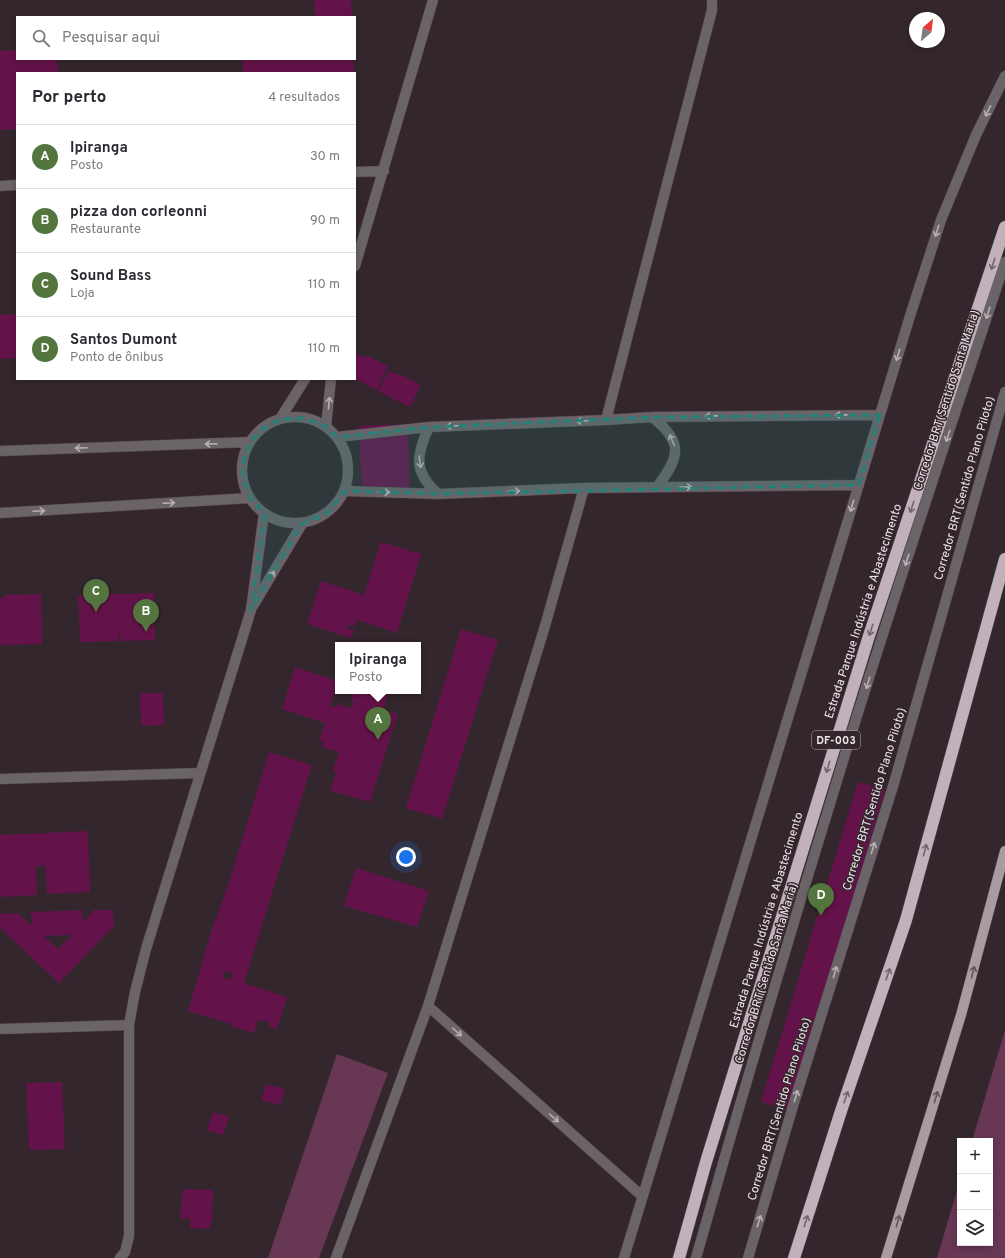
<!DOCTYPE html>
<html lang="pt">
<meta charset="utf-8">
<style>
body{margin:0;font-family:Overpass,sans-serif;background:#f7f7f7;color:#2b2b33}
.controls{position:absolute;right:12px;bottom:12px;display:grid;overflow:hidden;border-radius:0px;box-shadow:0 2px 6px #0003}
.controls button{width:36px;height:36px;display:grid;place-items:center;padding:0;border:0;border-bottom:1px solid #e1e1e2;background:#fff;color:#2b2b33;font:20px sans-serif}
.compass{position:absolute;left:909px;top:12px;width:36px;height:36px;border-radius:50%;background:#fff;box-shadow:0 2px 6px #0003;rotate:28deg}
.you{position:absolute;left:406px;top:857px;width:14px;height:14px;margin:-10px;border:3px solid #fff;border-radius:50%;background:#1a73e8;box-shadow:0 0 0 6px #1a73e833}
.badge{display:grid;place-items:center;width:26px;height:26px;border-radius:50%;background:#54753e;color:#fff;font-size:13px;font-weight:700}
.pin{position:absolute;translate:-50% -33px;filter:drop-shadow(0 1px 2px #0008)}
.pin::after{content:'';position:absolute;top:21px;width:14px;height:12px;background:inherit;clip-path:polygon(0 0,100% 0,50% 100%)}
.popup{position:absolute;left:335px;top:642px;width:86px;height:52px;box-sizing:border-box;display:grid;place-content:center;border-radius:0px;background:#fff;filter:drop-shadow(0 1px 3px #0005);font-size:13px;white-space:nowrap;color:#7c7c81}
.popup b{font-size:15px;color:#2b2b33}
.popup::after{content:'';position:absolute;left:50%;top:100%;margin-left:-8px;border:8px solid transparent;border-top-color:#fff}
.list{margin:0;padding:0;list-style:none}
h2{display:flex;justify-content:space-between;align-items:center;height:52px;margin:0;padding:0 16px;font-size:17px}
h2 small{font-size:13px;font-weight:400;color:#7c7c81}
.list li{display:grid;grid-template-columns:26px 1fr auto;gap:12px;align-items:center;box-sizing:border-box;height:64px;padding:0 16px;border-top:1px solid #e1e1e2}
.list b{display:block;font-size:15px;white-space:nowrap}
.list p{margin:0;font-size:13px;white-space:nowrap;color:#7c7c81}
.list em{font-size:13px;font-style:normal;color:#7c7c81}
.icon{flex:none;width:22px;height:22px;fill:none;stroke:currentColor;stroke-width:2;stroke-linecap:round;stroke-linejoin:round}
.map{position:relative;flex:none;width:1005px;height:1258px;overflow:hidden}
.search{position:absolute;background:#fff;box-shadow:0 2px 6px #0003;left:16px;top:16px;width:340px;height:44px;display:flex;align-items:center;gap:10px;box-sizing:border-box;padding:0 14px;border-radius:0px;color:#7c7c81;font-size:15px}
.panel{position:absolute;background:#fff;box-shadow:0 2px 6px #0003;left:16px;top:72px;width:340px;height:308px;border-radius:0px}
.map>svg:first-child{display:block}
.green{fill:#673754}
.building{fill:#64134a;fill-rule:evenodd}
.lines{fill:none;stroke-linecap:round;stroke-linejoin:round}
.minor-casing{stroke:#51454b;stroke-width:11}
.major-casing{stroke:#51454b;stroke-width:11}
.highway-casing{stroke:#51454b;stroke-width:13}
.minor{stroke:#6a6367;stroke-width:10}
.major{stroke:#a89ba2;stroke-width:10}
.highway{stroke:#c1b1ba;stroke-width:12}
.oneway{stroke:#b8b0b4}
.oneway2{stroke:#73656c}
.oneway3{stroke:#62555c}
.marked{fill:#25817a;fill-opacity:0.2;stroke:#25817a;stroke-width:3;stroke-dasharray:8 5;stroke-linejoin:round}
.labels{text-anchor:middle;stroke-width:3;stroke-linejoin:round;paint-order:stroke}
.shield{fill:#33272d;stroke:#b4abb0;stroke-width:1}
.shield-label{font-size:11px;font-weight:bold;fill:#ece4e8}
.street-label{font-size:12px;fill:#ece4e8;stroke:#33272d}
</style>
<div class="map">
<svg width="1005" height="1258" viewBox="0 0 1005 1258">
<rect width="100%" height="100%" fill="#33272d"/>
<!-- green -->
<path class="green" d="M1005,1030V1258H937L960,1180V1243H990V1141H972Z
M337,1054L388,1073L319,1258H268Z"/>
<!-- building -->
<path class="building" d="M314,0H351L352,17H315Z
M17,50V59H57L58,73H17V129L0,130V51Z
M242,59H353L354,73H243Z
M17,314V358L0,359V315Z
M355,353L364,358L366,355L388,366L377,390L355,379Z
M389,371L398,375L399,374L421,385L410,407L378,391Z
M408,424L410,494L362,495L359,426Z
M381,542L421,554L397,633L357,620L355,626L348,625L347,628L354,630L351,638L307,624L321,581L364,595Z
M154,593L155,640L120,641V634H118V641L80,642L78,595Z
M41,594L42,644L0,645V598H4V595Z
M461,629L498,640L442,819L406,808Z
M295,667L338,681L330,706L335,707L336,704L352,708L354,702L351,701L354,691H389L383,710L398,714L370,802L330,791L336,773L333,770L339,752L322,747L324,742L319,741L325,723L282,709Z
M140,693H163L164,725L141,726Z
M269,752L312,765L244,983L287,997L277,1029L269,1027L270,1023L260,1020V1021L258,1020L254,1033L231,1026V1024L188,1011L214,922H215L230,879ZM224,971L233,974L231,980L222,977Z
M858,782L885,790L789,1110L761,1102Z
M88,831L90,892L47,894L45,866H36L37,895L0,897V835Z
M356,868L429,891L417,927L344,906Z
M82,910L83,923L93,910H113L114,926L59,983L0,928V914L18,913L32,926L31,912ZM72,935L58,949L44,936Z
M62,1082L65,1149L29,1150L26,1083Z
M266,1084L285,1089L280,1105L261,1100Z
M213,1112L229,1116L223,1135L207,1130Z
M183,1189L213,1190L212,1222H210V1229L190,1228V1219L180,1218Z"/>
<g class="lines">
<defs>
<path id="minor" d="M355,172L384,171
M0,186L17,185
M355,266L433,0
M652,417C684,442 680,457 657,487
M242 470a53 53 0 1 1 106 0a53 53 0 1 1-106 0Z
M280,419L305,379
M606,420L712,10V0
M326,426L331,379
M429,427C416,455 413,472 438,494
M337,437L429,427L606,420L652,417L880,415
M0,451L250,442
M345,491L438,494L584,488L859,485
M0,513L250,498
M253,606L302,524
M0,779L200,773
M428,1006L642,1196
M0,1029L129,1025
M120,1258L125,1252L129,1236V1025L135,992L146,949L251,610L264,513
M336,1258L428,1006L545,626L584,488
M624,1258L910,316L941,220L976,135L1005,76
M696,1258C742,1095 790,933 840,771C892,600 949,432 1005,262
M748,1258L793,1106L894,783L1005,392"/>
<path id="major" d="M886,1258L961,1015L1005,851"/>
<path id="highway" d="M679,1258L706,1162L868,639L1005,227
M794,1258L841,1111L906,920L1005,559"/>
</defs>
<!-- minor casing -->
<use href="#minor" class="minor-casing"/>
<!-- major casing -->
<use href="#major" class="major-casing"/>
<!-- highway casing -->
<use href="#highway" class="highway-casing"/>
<!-- minor -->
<use href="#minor" class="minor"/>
<!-- major -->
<use href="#major" class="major"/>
<!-- highway -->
<use href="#highway" class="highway"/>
</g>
<!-- one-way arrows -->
<defs><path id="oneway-shaft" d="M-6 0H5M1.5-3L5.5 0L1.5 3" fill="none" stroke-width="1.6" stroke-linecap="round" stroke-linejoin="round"/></defs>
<g class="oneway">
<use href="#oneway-shaft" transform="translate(988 111) rotate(116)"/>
<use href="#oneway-shaft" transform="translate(937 231) rotate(108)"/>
<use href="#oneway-shaft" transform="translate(988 313) rotate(108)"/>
<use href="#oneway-shaft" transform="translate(898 355) rotate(107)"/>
<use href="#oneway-shaft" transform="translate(329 403) rotate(-84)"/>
<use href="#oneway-shaft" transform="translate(841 415) rotate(179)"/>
<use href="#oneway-shaft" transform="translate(711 416) rotate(179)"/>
<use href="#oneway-shaft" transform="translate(582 421) rotate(178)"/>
<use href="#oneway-shaft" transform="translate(452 426) rotate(178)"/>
<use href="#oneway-shaft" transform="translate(948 436) rotate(108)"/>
<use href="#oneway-shaft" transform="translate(672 440) rotate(-113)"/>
<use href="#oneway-shaft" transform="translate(211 444) rotate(178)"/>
<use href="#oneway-shaft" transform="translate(81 448) rotate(178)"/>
<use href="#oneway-shaft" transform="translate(420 462) rotate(82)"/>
<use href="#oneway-shaft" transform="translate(686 487) rotate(-1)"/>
<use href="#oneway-shaft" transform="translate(514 491) rotate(-2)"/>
<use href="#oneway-shaft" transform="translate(384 492) rotate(2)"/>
<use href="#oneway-shaft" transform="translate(169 503) rotate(-3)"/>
<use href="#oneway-shaft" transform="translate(852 506) rotate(107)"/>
<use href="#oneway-shaft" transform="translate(39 511) rotate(-3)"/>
<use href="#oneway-shaft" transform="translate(907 560) rotate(108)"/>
<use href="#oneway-shaft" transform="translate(271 576) rotate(-59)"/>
<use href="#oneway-shaft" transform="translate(868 683) rotate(107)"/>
<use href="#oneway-shaft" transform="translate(873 848) rotate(-73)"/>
<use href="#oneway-shaft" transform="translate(835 972) rotate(-73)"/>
<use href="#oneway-shaft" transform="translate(457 1032) rotate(42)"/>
<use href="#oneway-shaft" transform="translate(796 1096) rotate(-73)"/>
<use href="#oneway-shaft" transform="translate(554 1118) rotate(42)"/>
<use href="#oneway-shaft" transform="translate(759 1221) rotate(-73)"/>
</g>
<g class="oneway2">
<use href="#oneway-shaft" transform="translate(993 264) rotate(108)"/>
<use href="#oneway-shaft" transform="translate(912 507) rotate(108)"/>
<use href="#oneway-shaft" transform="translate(871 630) rotate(108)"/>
<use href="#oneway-shaft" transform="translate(828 767) rotate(107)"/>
<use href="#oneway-shaft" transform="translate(925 850) rotate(-75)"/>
<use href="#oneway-shaft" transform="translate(888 974) rotate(-71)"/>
<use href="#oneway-shaft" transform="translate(846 1097) rotate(-71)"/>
<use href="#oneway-shaft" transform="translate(806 1221) rotate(-72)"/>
</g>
<g class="oneway3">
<use href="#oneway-shaft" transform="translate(973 972) rotate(-75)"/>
<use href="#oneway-shaft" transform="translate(936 1097) rotate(-73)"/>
<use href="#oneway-shaft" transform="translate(898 1221) rotate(-73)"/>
</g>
<!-- marked area -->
<path class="marked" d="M880,415L859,485L438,494L345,491L328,513L302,524L251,610L264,513L250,498L243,480V461L250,442L263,428L280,419L304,418L326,426L337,437L429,427L652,417Z"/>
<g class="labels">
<!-- shield labels -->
<rect class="shield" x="812" y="731" width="48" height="18" rx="3"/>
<g class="shield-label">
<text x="836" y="744">DF-003</text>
</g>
<!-- street labels -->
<g class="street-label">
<text transform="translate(946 400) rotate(-72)" y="4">Corredor BRT(Sentido Santa Maria)</text>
<text transform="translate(964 488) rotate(-74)" y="4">Corredor BRT(Sentido Plano Piloto)</text>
<text transform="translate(863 611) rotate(-72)" y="4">Estrada Parque Indústria e Abastecimento</text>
<text transform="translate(874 799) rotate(-73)" y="4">Corredor BRT(Sentido Plano Piloto)</text>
<text transform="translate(766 920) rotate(-73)" y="4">Estrada Parque Indústria e Abastecimento</text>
<text transform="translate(766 973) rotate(-73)" y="4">Corredor BRT(Sentido Santa Maria)</text>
<text transform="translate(779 1109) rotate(-73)" y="4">Corredor BRT(Sentido Plano Piloto)</text>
</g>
</g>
</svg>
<div class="controls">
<button>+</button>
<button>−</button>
<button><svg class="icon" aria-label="layers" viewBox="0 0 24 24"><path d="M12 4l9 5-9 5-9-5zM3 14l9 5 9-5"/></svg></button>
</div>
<svg class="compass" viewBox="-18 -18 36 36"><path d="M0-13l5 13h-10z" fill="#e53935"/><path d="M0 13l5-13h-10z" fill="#7c7c81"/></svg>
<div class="you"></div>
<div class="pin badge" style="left:378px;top:740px">A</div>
<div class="popup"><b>Ipiranga</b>Posto</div>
<div class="pin badge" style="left:146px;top:632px">B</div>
<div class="pin badge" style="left:96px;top:612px">C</div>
<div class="pin badge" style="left:821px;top:916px">D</div>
<div class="search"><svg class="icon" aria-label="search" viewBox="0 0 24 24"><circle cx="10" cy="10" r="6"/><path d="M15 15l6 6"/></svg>Pesquisar aqui</div>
<section class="panel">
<h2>Por perto<small>4 resultados</small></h2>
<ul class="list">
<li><span class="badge">A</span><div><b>Ipiranga</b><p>Posto</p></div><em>30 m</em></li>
<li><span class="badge">B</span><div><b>pizza don corleonni</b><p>Restaurante</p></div><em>90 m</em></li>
<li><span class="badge">C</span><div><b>Sound Bass</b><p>Loja</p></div><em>110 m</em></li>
<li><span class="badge">D</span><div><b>Santos Dumont</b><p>Ponto de ônibus</p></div><em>110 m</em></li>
</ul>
</section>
</div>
